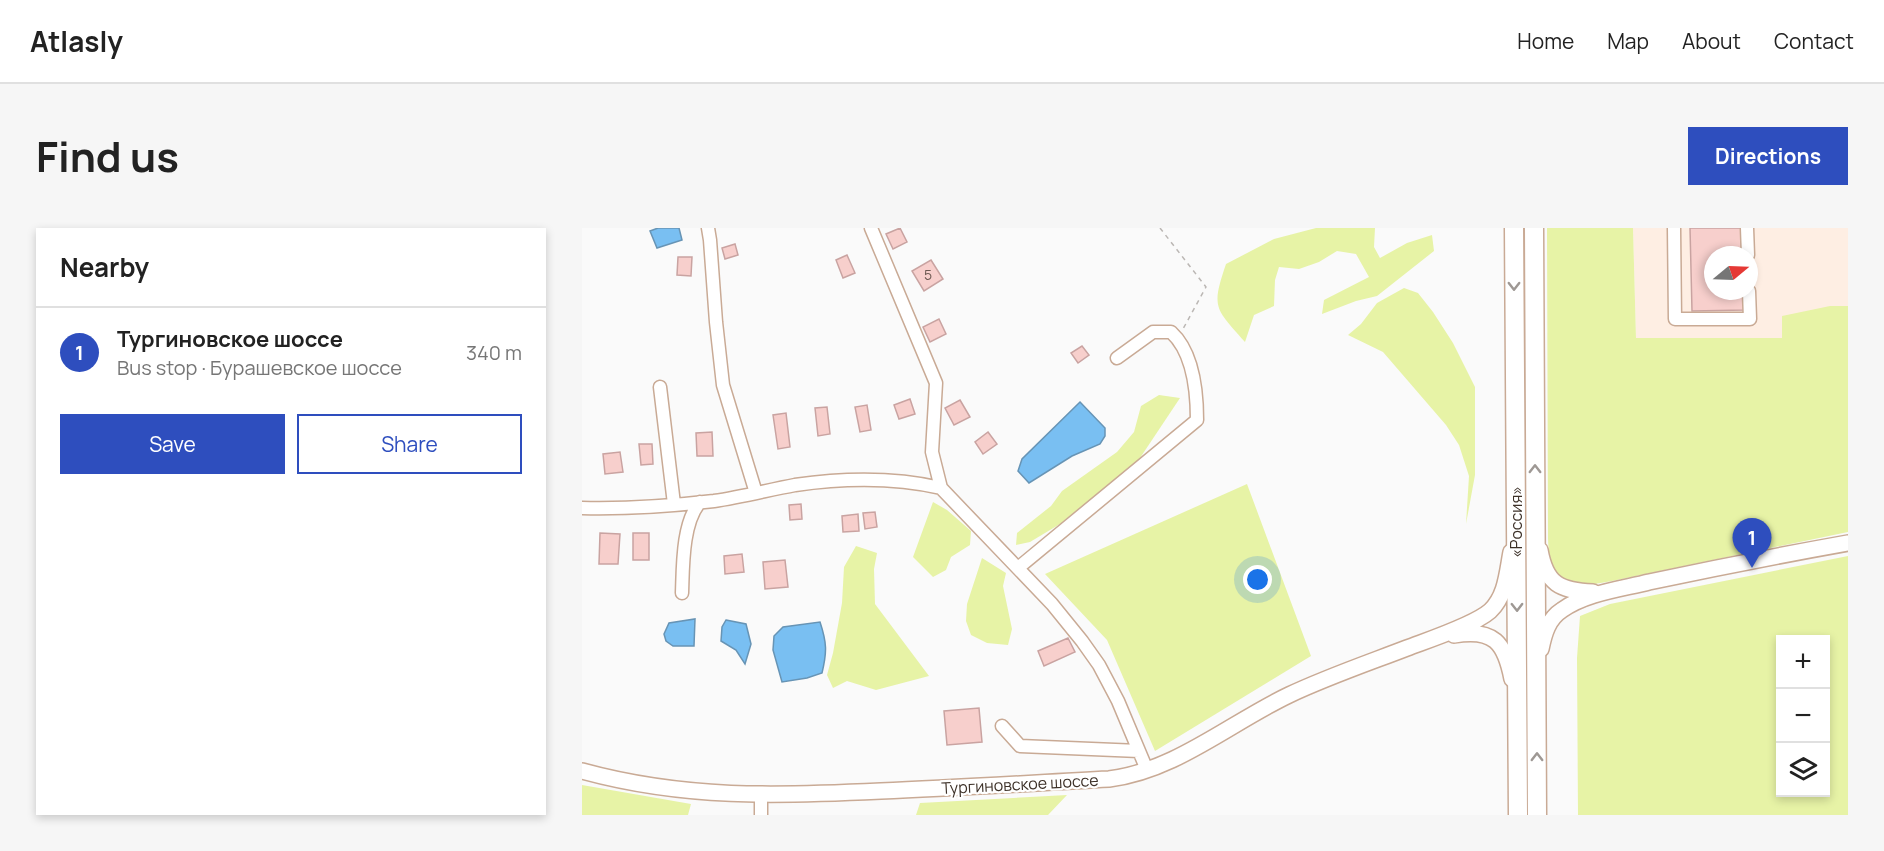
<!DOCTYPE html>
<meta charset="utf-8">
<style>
body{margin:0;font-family:Manrope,sans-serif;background:#f6f6f6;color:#222}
.controls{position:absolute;right:18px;bottom:18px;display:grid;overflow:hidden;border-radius:0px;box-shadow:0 3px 9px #0003}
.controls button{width:54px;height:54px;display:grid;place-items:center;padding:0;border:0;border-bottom:2px solid #e0e0e0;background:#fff;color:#222;font:30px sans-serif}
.compass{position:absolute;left:1122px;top:18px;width:54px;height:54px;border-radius:50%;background:#fff;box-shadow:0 3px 9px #0003;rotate:71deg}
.you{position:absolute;left:676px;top:352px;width:21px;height:21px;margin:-15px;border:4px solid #fff;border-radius:50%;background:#1a73e8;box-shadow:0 0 0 9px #1a73e833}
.badge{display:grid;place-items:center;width:39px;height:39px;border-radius:50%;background:#2e4ebe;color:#fff;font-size:20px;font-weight:700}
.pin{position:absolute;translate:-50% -50px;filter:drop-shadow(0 2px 3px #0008)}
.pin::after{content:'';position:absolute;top:32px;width:21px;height:18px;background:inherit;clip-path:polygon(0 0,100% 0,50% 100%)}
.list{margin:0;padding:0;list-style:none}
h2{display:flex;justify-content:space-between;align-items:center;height:78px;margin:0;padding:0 24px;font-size:26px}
h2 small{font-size:20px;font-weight:400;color:#767676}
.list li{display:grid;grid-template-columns:39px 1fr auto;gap:18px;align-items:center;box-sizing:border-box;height:90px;padding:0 24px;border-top:2px solid #e0e0e0}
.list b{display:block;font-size:22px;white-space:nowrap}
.list p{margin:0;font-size:20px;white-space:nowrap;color:#767676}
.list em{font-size:20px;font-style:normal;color:#767676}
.actions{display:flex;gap:12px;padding:18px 24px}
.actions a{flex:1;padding:14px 0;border:2px solid #2e4ebe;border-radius:0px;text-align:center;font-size:21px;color:#2e4ebe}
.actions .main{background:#2e4ebe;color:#fff}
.icon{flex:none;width:33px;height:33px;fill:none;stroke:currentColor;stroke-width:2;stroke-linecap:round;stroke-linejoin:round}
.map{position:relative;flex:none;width:1266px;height:587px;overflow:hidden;border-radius:0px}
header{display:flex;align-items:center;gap:36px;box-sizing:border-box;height:84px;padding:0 30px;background:#fff;border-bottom:2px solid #e0e0e0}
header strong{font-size:28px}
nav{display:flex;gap:33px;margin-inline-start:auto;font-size:21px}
.intro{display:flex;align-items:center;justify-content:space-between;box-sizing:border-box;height:144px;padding:0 36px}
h1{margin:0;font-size:42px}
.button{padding:15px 27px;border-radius:0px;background:#2e4ebe;color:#fff;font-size:21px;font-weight:700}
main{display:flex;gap:36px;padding:0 36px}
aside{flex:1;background:#fff;border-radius:0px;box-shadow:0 3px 9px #0003}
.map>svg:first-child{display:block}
.built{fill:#feeee3;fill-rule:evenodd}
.green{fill:#e7f3a6;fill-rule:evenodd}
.water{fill:#79bff2;stroke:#6794b5;stroke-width:1.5}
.building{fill:#f7cfcc;stroke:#c9a3a1;stroke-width:1.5}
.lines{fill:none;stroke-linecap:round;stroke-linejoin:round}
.minor-casing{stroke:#c9aa95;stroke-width:15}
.major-casing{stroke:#c9aa95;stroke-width:18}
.highway-casing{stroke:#c9aa95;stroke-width:21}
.path{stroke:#bbb7b4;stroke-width:1.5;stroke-dasharray:4.5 4.5;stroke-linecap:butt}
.minor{stroke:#fff;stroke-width:12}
.major{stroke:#fff;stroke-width:15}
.highway{stroke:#fff;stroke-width:18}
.oneway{stroke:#9e9894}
.labels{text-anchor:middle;stroke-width:4.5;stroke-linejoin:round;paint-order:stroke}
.number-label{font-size:14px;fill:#6c5851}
.street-label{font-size:16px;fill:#3d3128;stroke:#fff}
</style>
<header>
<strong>Atlasly</strong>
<nav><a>Home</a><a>Map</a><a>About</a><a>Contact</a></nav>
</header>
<div class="intro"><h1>Find us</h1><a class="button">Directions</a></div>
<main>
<aside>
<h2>Nearby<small></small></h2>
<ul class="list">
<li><span class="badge">1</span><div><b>Тургиновское шоссе</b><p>Bus stop · Бурашевское шоссе</p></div><em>340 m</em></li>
</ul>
<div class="actions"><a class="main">Save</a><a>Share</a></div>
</aside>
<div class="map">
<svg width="1266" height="587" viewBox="0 0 1266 587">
<rect width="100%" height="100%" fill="#fafafa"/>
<!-- built -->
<path class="built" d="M1051,0H1266V78H1248L1200,110H1054ZM1131,27H1167V63H1131Z"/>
<!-- green -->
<path class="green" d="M734,0H793L792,19L798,30L825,15L850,7L852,23L795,68L774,73L740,86L742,72L787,49L774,26L755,23L737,34L717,41L697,39L693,52L692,78L672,87L663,114C633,80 629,80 644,36L692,11Z
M965,0H1051L1054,110H1200V88L1248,78H1266V304L1030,353L1001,358L979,352L967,333L966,310Z
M822,60L836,65L851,84L871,115L893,159V247L884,296L887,248L877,217L864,197L801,124L766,107L779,96L795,75Z
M577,167L598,170L556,233L478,296L448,314L434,317L435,305L469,278L480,263L535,224L552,204L559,178Z
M665,256L729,428L573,523L525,412L463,346Z
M351,274L365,282L389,303L388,317L369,329L364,342L351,349L331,329Z
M274,318L295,325L292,341L293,376L347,448L294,462L265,453L251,460L245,447L251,425L260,375L262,339Z
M1266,328V587H996L995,430L998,388L1028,376ZM1198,412H1244V564H1198Z
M400,330L424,345L421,358L430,401L426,417L405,415L389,407L384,393L385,376Z
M0,557L109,576L106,587H0Z
M485,567L466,587H334L338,575Z"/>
<!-- water -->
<path class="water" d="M76,0H97L100,12L75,20L68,3Z
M498,174L523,200V208L518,216L490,228L447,255L436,243L440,231Z
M113,391L112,418H91L84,413L82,406L87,395Z
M144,392L164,396L169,416L163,436L154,422L139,413L140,399Z
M238,394C245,415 245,424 240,445L225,450L200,454L191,422L192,408L201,399Z"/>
<!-- building -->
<path class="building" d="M318,0L325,14L311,21L304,6Z
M1108,0H1161V27H1131V63H1162L1163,82L1110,83Z
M153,16L156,27L143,31L140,20Z
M265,27L273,45L261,50L254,32Z
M96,29H110L109,48L95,47Z
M349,32L361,51L342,63L330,43Z
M357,91L364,106L348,114L341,99Z
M500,118L507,127L496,135L489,125Z
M328,171L333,186L317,191L312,177Z
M378,172L388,189L372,197L363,180Z
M285,177L289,202L278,204L273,179Z
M245,179L248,206L236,208L233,180Z
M204,185L208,219L196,221L191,187Z
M130,204L131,228H115L114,205Z
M406,204L415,216L401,226L393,214Z
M57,216H70L71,236L59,237Z
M38,224L41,244L23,246L21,226Z
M219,276L220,291L208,292L207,277Z
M293,284L295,299L283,301L281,285Z
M276,286L277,303L261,304L260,288Z
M18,305L38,306L36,336H17Z
M51,305H67V332H51Z
M160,326L162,344L143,346L142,328Z
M203,332L206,359L183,361L181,334Z
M486,410L493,424L462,438L456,423Z
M397,480L400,514L365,517L362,483Z"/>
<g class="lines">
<defs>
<path id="minor" d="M126,0L128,12L134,94L141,157L174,265
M289,0L354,155L350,224L359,260
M1092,0L1093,91H1168L1167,63
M1165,0L1166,27
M78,159L92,276
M0,280C44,281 89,278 132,273C160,269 186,262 213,257C262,250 311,249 359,260L470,376L500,413L517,437L536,473L565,542
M436,340L615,192C615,163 611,124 589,104H571L535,130
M100,365C101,339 100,295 118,274
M420,498L438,518L557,523
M179,587V568"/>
<path id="major" d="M958,322C964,356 978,363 1011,364
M872,407C912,400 923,415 930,451
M959,421C962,406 966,391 980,382C1004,365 1039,361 1067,354C1133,340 1199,327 1266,315
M0,543C102,571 195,568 299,563C375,560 451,555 527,551C593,543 648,495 707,467C745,449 786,435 825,420C846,412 892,397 908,383C924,368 925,345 929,324"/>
<path id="highway" d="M932,0L936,587
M952,0L955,587"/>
</defs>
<!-- minor casing -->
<use href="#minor" class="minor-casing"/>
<!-- major casing -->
<use href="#major" class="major-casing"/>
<!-- highway casing -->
<use href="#highway" class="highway-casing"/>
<!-- path -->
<path class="path" d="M578,0L624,59L601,101"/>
<!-- minor -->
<use href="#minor" class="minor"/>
<!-- major -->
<use href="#major" class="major"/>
<!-- highway -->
<use href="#highway" class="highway"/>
</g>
<!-- one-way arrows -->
<defs><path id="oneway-chevron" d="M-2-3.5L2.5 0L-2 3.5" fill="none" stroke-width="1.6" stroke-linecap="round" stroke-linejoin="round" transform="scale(1.5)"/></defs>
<g class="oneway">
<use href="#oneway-chevron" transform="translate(932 58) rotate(90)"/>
<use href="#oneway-chevron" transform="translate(953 241) rotate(-90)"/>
<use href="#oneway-chevron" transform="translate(935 379) rotate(89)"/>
<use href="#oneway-chevron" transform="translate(955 529) rotate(-90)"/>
</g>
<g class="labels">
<!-- number labels -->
<g class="number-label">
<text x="346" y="52">5</text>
</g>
<!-- street labels -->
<g class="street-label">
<text transform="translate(934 294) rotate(-90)" y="6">«Россия»</text>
<text transform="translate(438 556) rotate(-3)" y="6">Тургиновское шоссе</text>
</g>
</g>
</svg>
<div class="controls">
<button>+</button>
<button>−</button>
<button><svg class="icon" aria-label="layers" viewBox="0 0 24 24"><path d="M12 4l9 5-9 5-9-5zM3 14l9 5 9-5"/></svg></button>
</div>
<svg class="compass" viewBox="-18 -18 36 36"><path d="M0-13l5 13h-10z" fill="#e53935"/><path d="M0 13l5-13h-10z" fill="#767676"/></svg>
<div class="you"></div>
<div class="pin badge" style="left:1170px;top:340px">1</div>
</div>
</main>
